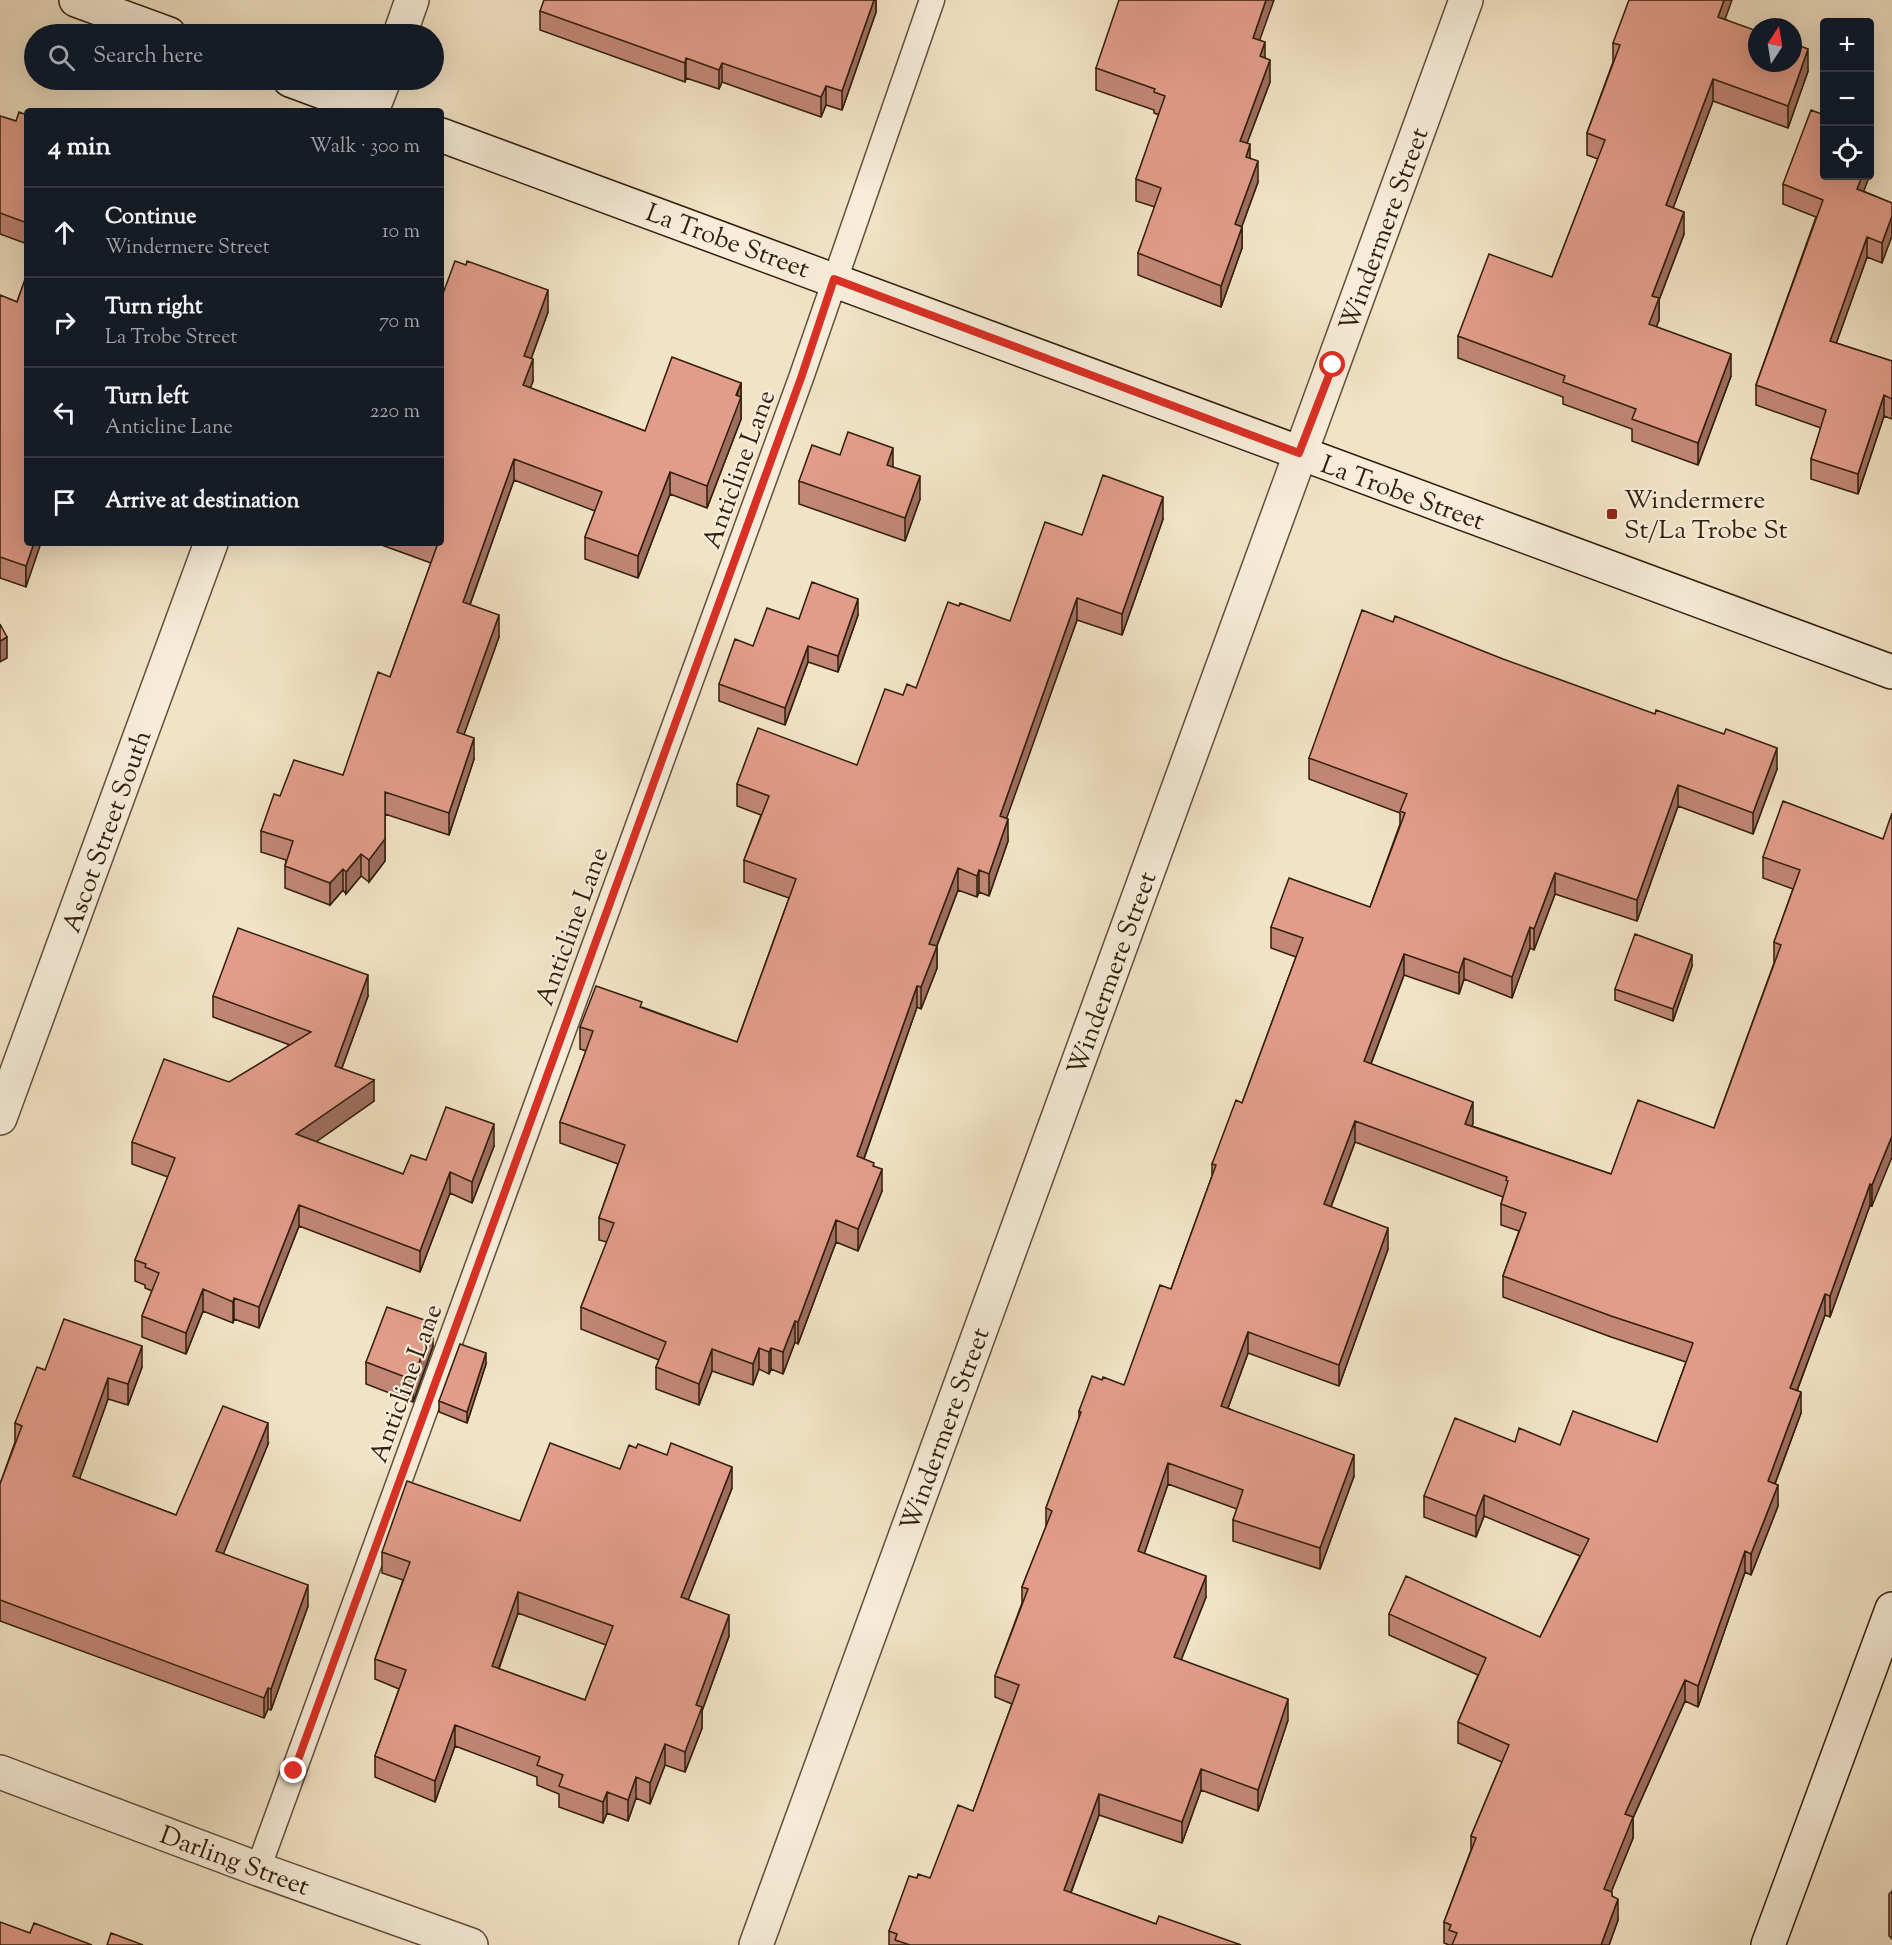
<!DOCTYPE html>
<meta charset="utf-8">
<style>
body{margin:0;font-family:"Sorts Mill Goudy",serif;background:#242831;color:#f1f3f6}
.controls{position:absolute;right:18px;top:18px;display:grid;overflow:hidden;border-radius:6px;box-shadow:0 6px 24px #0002}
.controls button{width:54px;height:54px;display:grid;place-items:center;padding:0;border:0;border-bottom:2px solid #363941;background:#171b24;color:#f1f3f6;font:30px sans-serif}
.compass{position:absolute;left:1748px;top:18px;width:54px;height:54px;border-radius:50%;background:#171b24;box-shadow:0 6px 24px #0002;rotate:12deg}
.stop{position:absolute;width:18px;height:18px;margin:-14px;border:4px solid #d93025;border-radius:50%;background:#fff}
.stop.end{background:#d93025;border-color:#fff;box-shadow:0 2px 6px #0008}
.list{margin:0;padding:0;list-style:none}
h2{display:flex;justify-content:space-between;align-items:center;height:78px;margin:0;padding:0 24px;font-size:26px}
h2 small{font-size:20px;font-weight:400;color:#9ea1a6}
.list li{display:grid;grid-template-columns:39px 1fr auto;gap:18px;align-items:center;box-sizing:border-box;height:90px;padding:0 24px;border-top:2px solid #363941}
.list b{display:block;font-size:22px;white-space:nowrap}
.list p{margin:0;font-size:20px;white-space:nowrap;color:#9ea1a6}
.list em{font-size:20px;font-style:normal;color:#9ea1a6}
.icon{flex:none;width:33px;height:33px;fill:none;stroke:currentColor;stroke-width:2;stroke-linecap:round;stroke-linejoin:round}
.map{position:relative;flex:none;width:1892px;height:1945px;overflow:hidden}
.search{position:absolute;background:#171b24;box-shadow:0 6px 24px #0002;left:24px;top:24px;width:420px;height:66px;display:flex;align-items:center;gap:15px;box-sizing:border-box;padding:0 21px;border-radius:33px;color:#9ea1a6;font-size:22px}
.panel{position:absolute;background:#171b24;box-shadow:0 6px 24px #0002;left:24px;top:108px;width:420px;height:438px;border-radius:6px}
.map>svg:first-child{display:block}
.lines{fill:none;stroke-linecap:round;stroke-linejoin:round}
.service-casing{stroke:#614f3a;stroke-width:27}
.minor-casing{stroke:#614f3a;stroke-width:36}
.secondary-casing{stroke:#311e0b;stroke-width:36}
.service{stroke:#f7edda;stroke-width:24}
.minor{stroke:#f7edda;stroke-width:33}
.secondary{stroke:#f7edda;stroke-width:33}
.wall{fill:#c28777;stroke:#311e0b;stroke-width:1.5;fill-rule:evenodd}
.shaded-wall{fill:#9e6e61;stroke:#311e0b;stroke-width:1.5}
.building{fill:#e29d8a;stroke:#311e0b;stroke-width:1.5;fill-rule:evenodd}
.route{stroke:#d93025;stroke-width:8}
.poi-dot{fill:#8f2418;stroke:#f7edda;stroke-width:2}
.labels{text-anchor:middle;stroke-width:4.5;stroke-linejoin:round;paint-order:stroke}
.street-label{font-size:26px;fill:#311e0b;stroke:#f7edda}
.poi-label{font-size:26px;fill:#311e0b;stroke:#f7edda;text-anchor:start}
</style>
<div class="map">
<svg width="1892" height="1945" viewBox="0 0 1892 1945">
<rect width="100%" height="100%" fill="#f2e3c6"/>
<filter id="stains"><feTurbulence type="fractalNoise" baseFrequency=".00333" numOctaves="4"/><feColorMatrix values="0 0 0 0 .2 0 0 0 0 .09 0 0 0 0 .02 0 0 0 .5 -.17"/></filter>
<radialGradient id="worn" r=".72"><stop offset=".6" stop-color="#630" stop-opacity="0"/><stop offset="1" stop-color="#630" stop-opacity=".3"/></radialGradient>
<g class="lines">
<defs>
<path id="service" d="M258,1869L801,378L932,0"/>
<path id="minor" d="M400,34L412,0
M372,111L384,80
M0,1118L211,543
M0,1772L258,1869L471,1945
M756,1945L1466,0"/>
<path id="secondary" d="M76,0L169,34
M290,80L374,111
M441,135L1892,672
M1768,1945L1892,1609"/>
</defs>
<!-- service casing -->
<use href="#service" class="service-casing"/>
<!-- minor casing -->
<use href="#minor" class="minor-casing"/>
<!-- secondary casing -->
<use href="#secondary" class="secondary-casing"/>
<!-- service -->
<use href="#service" class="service"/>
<!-- minor -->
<use href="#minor" class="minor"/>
<!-- secondary -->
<use href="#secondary" class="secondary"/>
</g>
<!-- wall -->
<path class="wall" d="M876,0V12L842,110L826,105L821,117L722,82L719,89L686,78L685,82L540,30V11Z
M1725,19L1808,71L1788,128L1713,101L1673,208L1684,234L1659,300V320L1656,327L1731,376L1698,465L1632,441V429L1563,404V397L1458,358V336L1552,277L1598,159L1587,155V133L1613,62V43Z
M1259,40L1270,82L1247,143L1250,158L1258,182L1242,226V248L1221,307L1138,275V253L1155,207L1136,201V179L1159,115L1154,113V110L1096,90V68Z
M27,115V244L0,234V116L16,121Z
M1871,172L1863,191L1892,203L1882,263L1867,257L1836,343L1892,361V419L1884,416L1858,494L1811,479V459L1821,428L1756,405V385L1816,217L1783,204V184Z
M27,274L26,587L0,578V295L17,302Z
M441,299L548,312L531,359L533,381L530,388L645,431L741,383V419L707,508L670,494L638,578L585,559V537L595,511L514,480L470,605L499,637L464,734L474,759L449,835L385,814V861L369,882L361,876L346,894L343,890L330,905L285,888V866L286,860L261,852V831L280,796L343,775L390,677L431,563L376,543H441Z
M840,455L893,467L920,499L905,541L799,504V481Z
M1163,519L1122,635L1077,620L1006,818L1008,841L989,896L979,892L977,897L958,890L937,946V968L921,1009L917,1007L864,1159L874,1166L882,1191L858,1251L836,1242L798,1344L795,1342L783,1374L771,1369L769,1374L759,1369L753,1385L712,1371L699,1405L656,1389V1367L659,1360L581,1329V1307L607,1242L599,1240V1218L618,1164L560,1143V1122L586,1051L580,1049V1027L642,1007L737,1042L789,898L744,882V860L761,815L737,806V784L857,765L903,695L916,688L1010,621L1082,535Z
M858,615L838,672L808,662L785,725L719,701V684L753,646L799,619Z
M1309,758L1777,769L1753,834L1678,806L1637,921L1555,894L1534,950L1530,948L1512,998L1464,979L1459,994L1404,975L1371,1064L1473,1123L1472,1126L1611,1174L1714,1128L1774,963V942L1793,889L1763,878V857L1883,839L1872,1206L1870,1205L1830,1317L1825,1315L1797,1391L1801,1413L1775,1484L1778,1506L1751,1575L1745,1572L1698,1707L1685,1701L1633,1818V1838L1611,1891L1618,1920L1609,1945H1449L1444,1943V1922L1471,1850V1836L1502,1762L1458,1743V1722L1478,1675L1389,1635V1614L1540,1637L1580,1556L1484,1516L1476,1537L1424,1517V1496L1515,1442L1560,1445L1657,1442L1686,1362L1611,1337L1503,1297V1276L1519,1231L1501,1225V1204L1503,1197L1355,1142L1331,1207L1388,1249L1339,1386L1248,1353L1228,1408L1354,1476L1320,1569L1233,1541V1520L1237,1509L1168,1484L1144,1554L1206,1597L1181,1660L1288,1720L1258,1811L1201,1790L1182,1843L1099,1815L1071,1893L1156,1924L1241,1945H889V1931L917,1878H930L973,1811L1012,1704L995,1697V1676L1022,1603V1587L1046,1527V1508L1079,1419V1411L1102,1380L1124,1385L1171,1289L1212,1176V1164L1242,1103L1296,957L1271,948V927L1370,907L1400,824V813L1309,779Z
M1692,966L1673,1021L1615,1000V989Z
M213,996H368L342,1068L374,1101L315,1142L403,1174L426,1160L494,1146L472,1203L450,1193L420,1272L299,1226L259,1328L234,1319L233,1323L203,1311L186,1354L142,1337V1316L152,1291L145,1288V1285L135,1281V1260L168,1177L132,1164V1142L290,1045L213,1017Z
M433,1346L413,1402L366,1384V1362Z
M486,1364L467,1423L439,1412V1401Z
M142,1367L128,1405L108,1399L79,1479L176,1515L268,1444L223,1554L308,1606L271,1710L268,1709L264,1718L0,1621V1484L15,1442V1423L45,1370Z
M620,1469L732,1488L688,1600L729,1636L702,1711V1728L685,1772L665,1765L650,1804L636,1798L628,1821L607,1813L603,1823L559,1807V1794L537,1785V1777L455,1746L435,1802L375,1777V1756L399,1689L375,1679V1659L403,1580L382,1573V1552L520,1521ZM518,1613L606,1645L585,1700L499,1669Z
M1892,1891V1939L1889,1936V1894Z"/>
<!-- shaded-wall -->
<path class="shaded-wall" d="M874,0H876V12L842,110V91Z
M1266,0H1274L1253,59V38Z
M1724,0H1732L1718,39V17Z
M1265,42V63L1260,56Z
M1808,49V71L1788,128V106Z
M686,58V78L685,82V63Z
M1270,60V82L1240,162V141Z
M722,63V82L719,89V70Z
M1713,79V101L1666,227V205Z
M826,86V105L821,117V97Z
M1250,144V166L1246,157Z
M1871,152V172L1857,209V189L1862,176H1869V155Z
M1258,161V182L1235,245V224Z
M1684,212V234L1659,300V320L1649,346V324L1652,296Z
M1892,216V236L1882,263V243Z
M1242,227V248L1221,307V286Z
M1867,237V257L1830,361V341Z
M548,290V312L524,378V356Z
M1731,354V376L1698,465V443Z
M533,359V381L523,407V385Z
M741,383V419L707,508V486Z
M1884,395V416L1858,494V474Z
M893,448V471L887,465Z
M514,459V480L463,624V602Z
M670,472V494L638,578V556Z
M920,476V499L905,541V518Z
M1163,497V519L1122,635V614Z
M34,543H41L26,587V566Z
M1077,598V620L1000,837V816Z
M858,599V615L838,672V656Z
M499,615V637L457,754V732Z
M7,637V658L0,662V641Z
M808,646V662L785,725V708Z
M474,738V759L449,835V813Z
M1777,748V769L1753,834V813Z
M1678,785V806L1637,921V900Z
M385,792V861L369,882V860Z
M1008,819V841L989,896V874Z
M361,854V876L346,894V872Z
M958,868V890L929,966V944Z
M343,869V890L330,905V883Z
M979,870V892L977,897V876Z
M1555,873V894L1534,950V929Z
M1530,927V948L1512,998V977Z
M937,946V968L921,1009V987Z
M1404,954V975L1364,1082V1061Z
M1692,955V966L1673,1021V1009Z
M1464,958V979L1459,994V973Z
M368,975V996L335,1087V1066Z
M917,986V1007L857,1178V1156Z
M374,1080V1101L296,1156V1134Z
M1473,1102V1123L1465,1145V1124Z
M1355,1121V1142L1324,1225V1204Z
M494,1124V1146L472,1203V1182Z
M1892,1136V1157L1872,1206V1185Z
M882,1169V1191L858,1251V1229Z
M450,1172V1193L420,1272V1251Z
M1870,1184V1205L1830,1317V1296Z
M299,1205V1226L259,1328V1307Z
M836,1220V1242L798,1344V1322Z
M1388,1228V1249L1339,1386V1365Z
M203,1289V1311L186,1354V1333Z
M1825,1294V1315L1790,1409V1388Z
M234,1298V1319L233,1323V1302Z
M795,1321V1342L783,1374V1352Z
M433,1323V1346L413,1402V1380Z
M1248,1332V1353L1221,1427V1406Z
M142,1346V1367L128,1405V1384Z
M759,1348V1369L753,1385V1364Z
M771,1348V1369L769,1374V1352Z
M712,1349V1371L699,1405V1384Z
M486,1353V1364L467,1423V1412Z
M108,1378V1399L73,1497V1476Z
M1801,1392V1413L1768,1502V1481Z
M268,1423V1444L216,1572V1551Z
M1354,1455V1476L1320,1569V1548Z
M1168,1463V1484L1138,1572V1551Z
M732,1467V1488L681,1618V1597Z
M1778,1485V1506L1751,1575V1554Z
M1484,1495V1516L1476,1537V1516Z
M1745,1551V1572L1698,1707V1686Z
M1206,1576V1597L1174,1678V1657Z
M308,1585V1606L271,1710V1689Z
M518,1592V1613L492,1687V1666Z
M729,1615V1636L702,1711V1728L685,1772V1752L696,1705Z
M1685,1680V1701L1633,1818V1838L1604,1910V1889L1625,1814Z
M268,1688V1709L264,1718V1698Z
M1288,1699V1720L1258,1811V1790Z
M455,1725V1746L435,1802V1781Z
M665,1744V1765L650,1804V1783Z
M1201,1769V1790L1182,1843V1822Z
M636,1777V1798L628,1821V1800Z
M607,1792V1813L603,1823V1802Z
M1099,1794V1815L1064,1911V1890Z
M1618,1899V1920L1609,1945H1601Z"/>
<!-- building -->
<path class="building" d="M544,0H874L842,91L826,86L821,97L722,63L719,70L686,58L685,63L540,11Z
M1119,0H1266L1253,38L1265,42L1260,56L1270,60L1240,141L1250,144L1246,157L1258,161L1235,224L1242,227L1221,286L1138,253L1161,188L1136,179L1165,96L1154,92L1155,89L1096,68Z
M1629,0H1724L1718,17L1757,31V63H1793V43L1808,49L1788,106L1713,79L1666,205L1684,212L1652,296L1659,298L1649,324L1731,354L1698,443L1632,419L1636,409L1563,382L1565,376L1458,336L1489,254L1552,277L1605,140L1587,133L1620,45L1613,43Z
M1811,110L1824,115V176H1862L1857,189L1892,203V216L1882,243L1867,237L1830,341L1892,361V399L1884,395L1858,474L1811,459L1826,410L1756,385L1823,200L1783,184Z
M19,112L27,115V223L0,213V116L16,121Z
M455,261L466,265L467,261L548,290L524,356L533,359L523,385L645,431L672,357L741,383L736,395L741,397L707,486L670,472L638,556L585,537L602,492L514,459L463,602L499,615L457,732L474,738L449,813L385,792V839L369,860L361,854L346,872L343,869L330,883L285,866L293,841L261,831L274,794L280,796L294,760L343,775L378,672L390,677L438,543H437H441V311L442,308H441V299Z
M27,274V543H34L26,566L0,557V295L17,302Z
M848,432L893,448L887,465L920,476L905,518L799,481L812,445L840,455Z
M1103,475L1163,497L1122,614L1077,598L1000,816L1008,819L989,874L979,870L977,876L958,868L929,944L937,946L921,987L917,986L857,1156L874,1163L873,1166L882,1169L858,1229L836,1220L798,1322L795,1321L783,1352L771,1348L769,1352L759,1348L753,1364L712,1349L699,1384L656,1367L666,1342L581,1307L614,1223L599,1218L625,1145L560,1122L593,1031L580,1027L596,986L642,1002L640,1007L737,1042L796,879L744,860L769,796L737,784L758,728L857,765L885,689L903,695L907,684L916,688L948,602L959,606L960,603L1010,621L1045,522L1082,535Z
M812,582L858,599L838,656L808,646L785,708L719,684L735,639L753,646L767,608L799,619Z
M1362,610L1393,622L1395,616L1503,659L1655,714L1656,710L1724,734L1726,729L1777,748L1753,813L1678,785L1637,900L1555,873L1534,929L1530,927L1512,977L1464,958L1459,973L1404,954L1364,1061L1473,1102L1465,1124L1611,1174L1638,1100L1714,1128L1781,945L1774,942L1800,870L1763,857L1783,801L1883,839L1892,813V1136L1872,1185L1870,1184L1830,1296L1825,1294L1790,1388L1801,1392L1768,1481L1778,1485L1751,1554L1745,1551L1698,1686L1685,1680L1625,1814L1633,1817L1604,1889L1612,1892V1896L1618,1899L1601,1945H1452L1457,1933L1449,1930L1451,1925L1444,1922L1476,1838L1471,1836L1509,1745L1458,1722L1486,1658L1389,1614L1406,1576L1540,1637L1589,1539L1484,1495L1476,1516L1424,1496L1455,1418L1515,1442L1519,1428L1560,1445L1573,1411L1657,1442L1693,1343L1611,1316L1503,1276L1526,1213L1501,1204L1508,1181L1506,1180L1507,1177L1355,1121L1324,1204L1388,1228L1339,1365L1248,1332L1221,1406L1354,1455L1320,1548L1233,1520L1243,1490L1168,1463L1138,1551L1206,1576L1174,1657L1288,1699L1258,1790L1201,1769L1182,1822L1099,1794L1064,1890L1156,1924L1159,1916L1241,1945H910L895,1940L897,1934L889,1931L909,1876L917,1878L918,1874L930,1878L958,1805L973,1811L1019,1685L995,1676L1028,1589L1022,1587L1052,1511L1046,1508L1081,1412L1079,1411L1092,1376L1102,1380L1103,1377L1124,1385L1160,1285L1171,1289L1216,1165L1212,1164L1236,1100L1242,1103L1303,938L1271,927L1289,878L1370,907L1405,813L1400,811L1407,794L1309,758Z
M0,624L7,637L0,641Z
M238,928L368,975L335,1066L374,1080L296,1134L403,1174L411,1155L426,1160L446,1107L494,1124L472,1182L450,1172L420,1251L299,1205L259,1307L234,1298L233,1302L203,1289L186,1333L142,1316L159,1273L145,1267L146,1264L135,1260L175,1158L132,1142L164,1059L229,1082L311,1032L213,996Z
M1635,934L1692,955L1673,1009L1615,989Z
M387,1307L433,1323L413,1380L366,1362Z
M64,1319L142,1346L128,1384L108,1378L73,1476L176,1515L223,1406L268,1423L216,1551L308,1585L271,1689L268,1688L264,1698L0,1600V1484L22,1426L15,1423L37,1367L45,1370Z
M460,1344L486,1353L467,1412L439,1401Z
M550,1443L620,1469L629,1445L636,1448L638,1444L667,1455L671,1443L732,1467L681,1597L729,1615L696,1705L702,1707L685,1752L665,1744L650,1783L636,1777L628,1800L607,1792L603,1802L559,1786L563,1775L537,1765L540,1757L455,1725L435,1781L375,1756L406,1670L375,1659L410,1562L382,1552L407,1481L520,1521ZM518,1592L613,1626L585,1700L492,1666Z
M0,1922L30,1933L34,1923L92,1945H0Z
M111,1933L143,1945H107Z"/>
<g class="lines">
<!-- route -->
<path class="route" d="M294,1771L801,378L834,279L1299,453L1333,365"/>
</g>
<!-- markers -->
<rect class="poi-dot" x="1606" y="508" width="12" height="12" rx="3"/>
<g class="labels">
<!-- street labels -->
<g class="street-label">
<text transform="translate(1383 229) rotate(-70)" y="9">Windermere Street</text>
<text transform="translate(728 240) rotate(20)" y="9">La Trobe Street</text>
<text transform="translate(738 469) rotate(-70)" y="9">Anticline Lane</text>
<text transform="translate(1403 492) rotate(20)" y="9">La Trobe Street</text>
<text transform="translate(106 831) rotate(-70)" y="9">Ascot Street South</text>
<text transform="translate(571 926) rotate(-70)" y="9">Anticline Lane</text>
<text transform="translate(1111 973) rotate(-70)" y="9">Windermere Street</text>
<text transform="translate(405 1383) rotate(-70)" y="9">Anticline Lane</text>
<text transform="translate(944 1429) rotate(-70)" y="9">Windermere Street</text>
<text transform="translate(235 1860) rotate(20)" y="9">Darling Street</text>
</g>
<!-- poi labels -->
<g class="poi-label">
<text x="1624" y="508">Windermere<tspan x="1624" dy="30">St/La Trobe St</tspan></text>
</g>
</g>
<rect width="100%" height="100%" filter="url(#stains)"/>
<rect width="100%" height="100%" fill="url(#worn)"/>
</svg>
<div class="controls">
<button>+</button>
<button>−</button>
<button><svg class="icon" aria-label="locate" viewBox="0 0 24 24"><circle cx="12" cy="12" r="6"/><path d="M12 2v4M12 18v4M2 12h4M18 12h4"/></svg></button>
</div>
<svg class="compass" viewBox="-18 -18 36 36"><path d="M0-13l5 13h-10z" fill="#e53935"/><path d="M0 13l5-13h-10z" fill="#9ea1a6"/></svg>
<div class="stop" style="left:1333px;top:365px"></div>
<div class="stop end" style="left:294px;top:1771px"></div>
<div class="search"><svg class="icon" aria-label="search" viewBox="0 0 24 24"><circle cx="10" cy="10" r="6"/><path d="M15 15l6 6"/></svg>Search here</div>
<section class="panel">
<h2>4 min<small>Walk · 300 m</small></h2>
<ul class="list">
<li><svg class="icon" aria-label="ahead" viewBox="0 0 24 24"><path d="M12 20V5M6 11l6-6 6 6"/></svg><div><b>Continue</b><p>Windermere Street</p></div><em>10 m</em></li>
<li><svg class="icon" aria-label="right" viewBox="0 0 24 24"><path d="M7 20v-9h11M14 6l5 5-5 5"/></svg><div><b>Turn right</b><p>La Trobe Street</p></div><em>70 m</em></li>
<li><svg class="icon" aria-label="left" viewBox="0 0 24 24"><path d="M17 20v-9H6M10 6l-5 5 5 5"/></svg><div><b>Turn left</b><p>Anticline Lane</p></div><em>220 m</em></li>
<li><svg class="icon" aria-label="arrive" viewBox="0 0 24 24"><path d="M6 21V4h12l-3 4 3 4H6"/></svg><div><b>Arrive at destination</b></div></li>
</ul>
</section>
</div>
